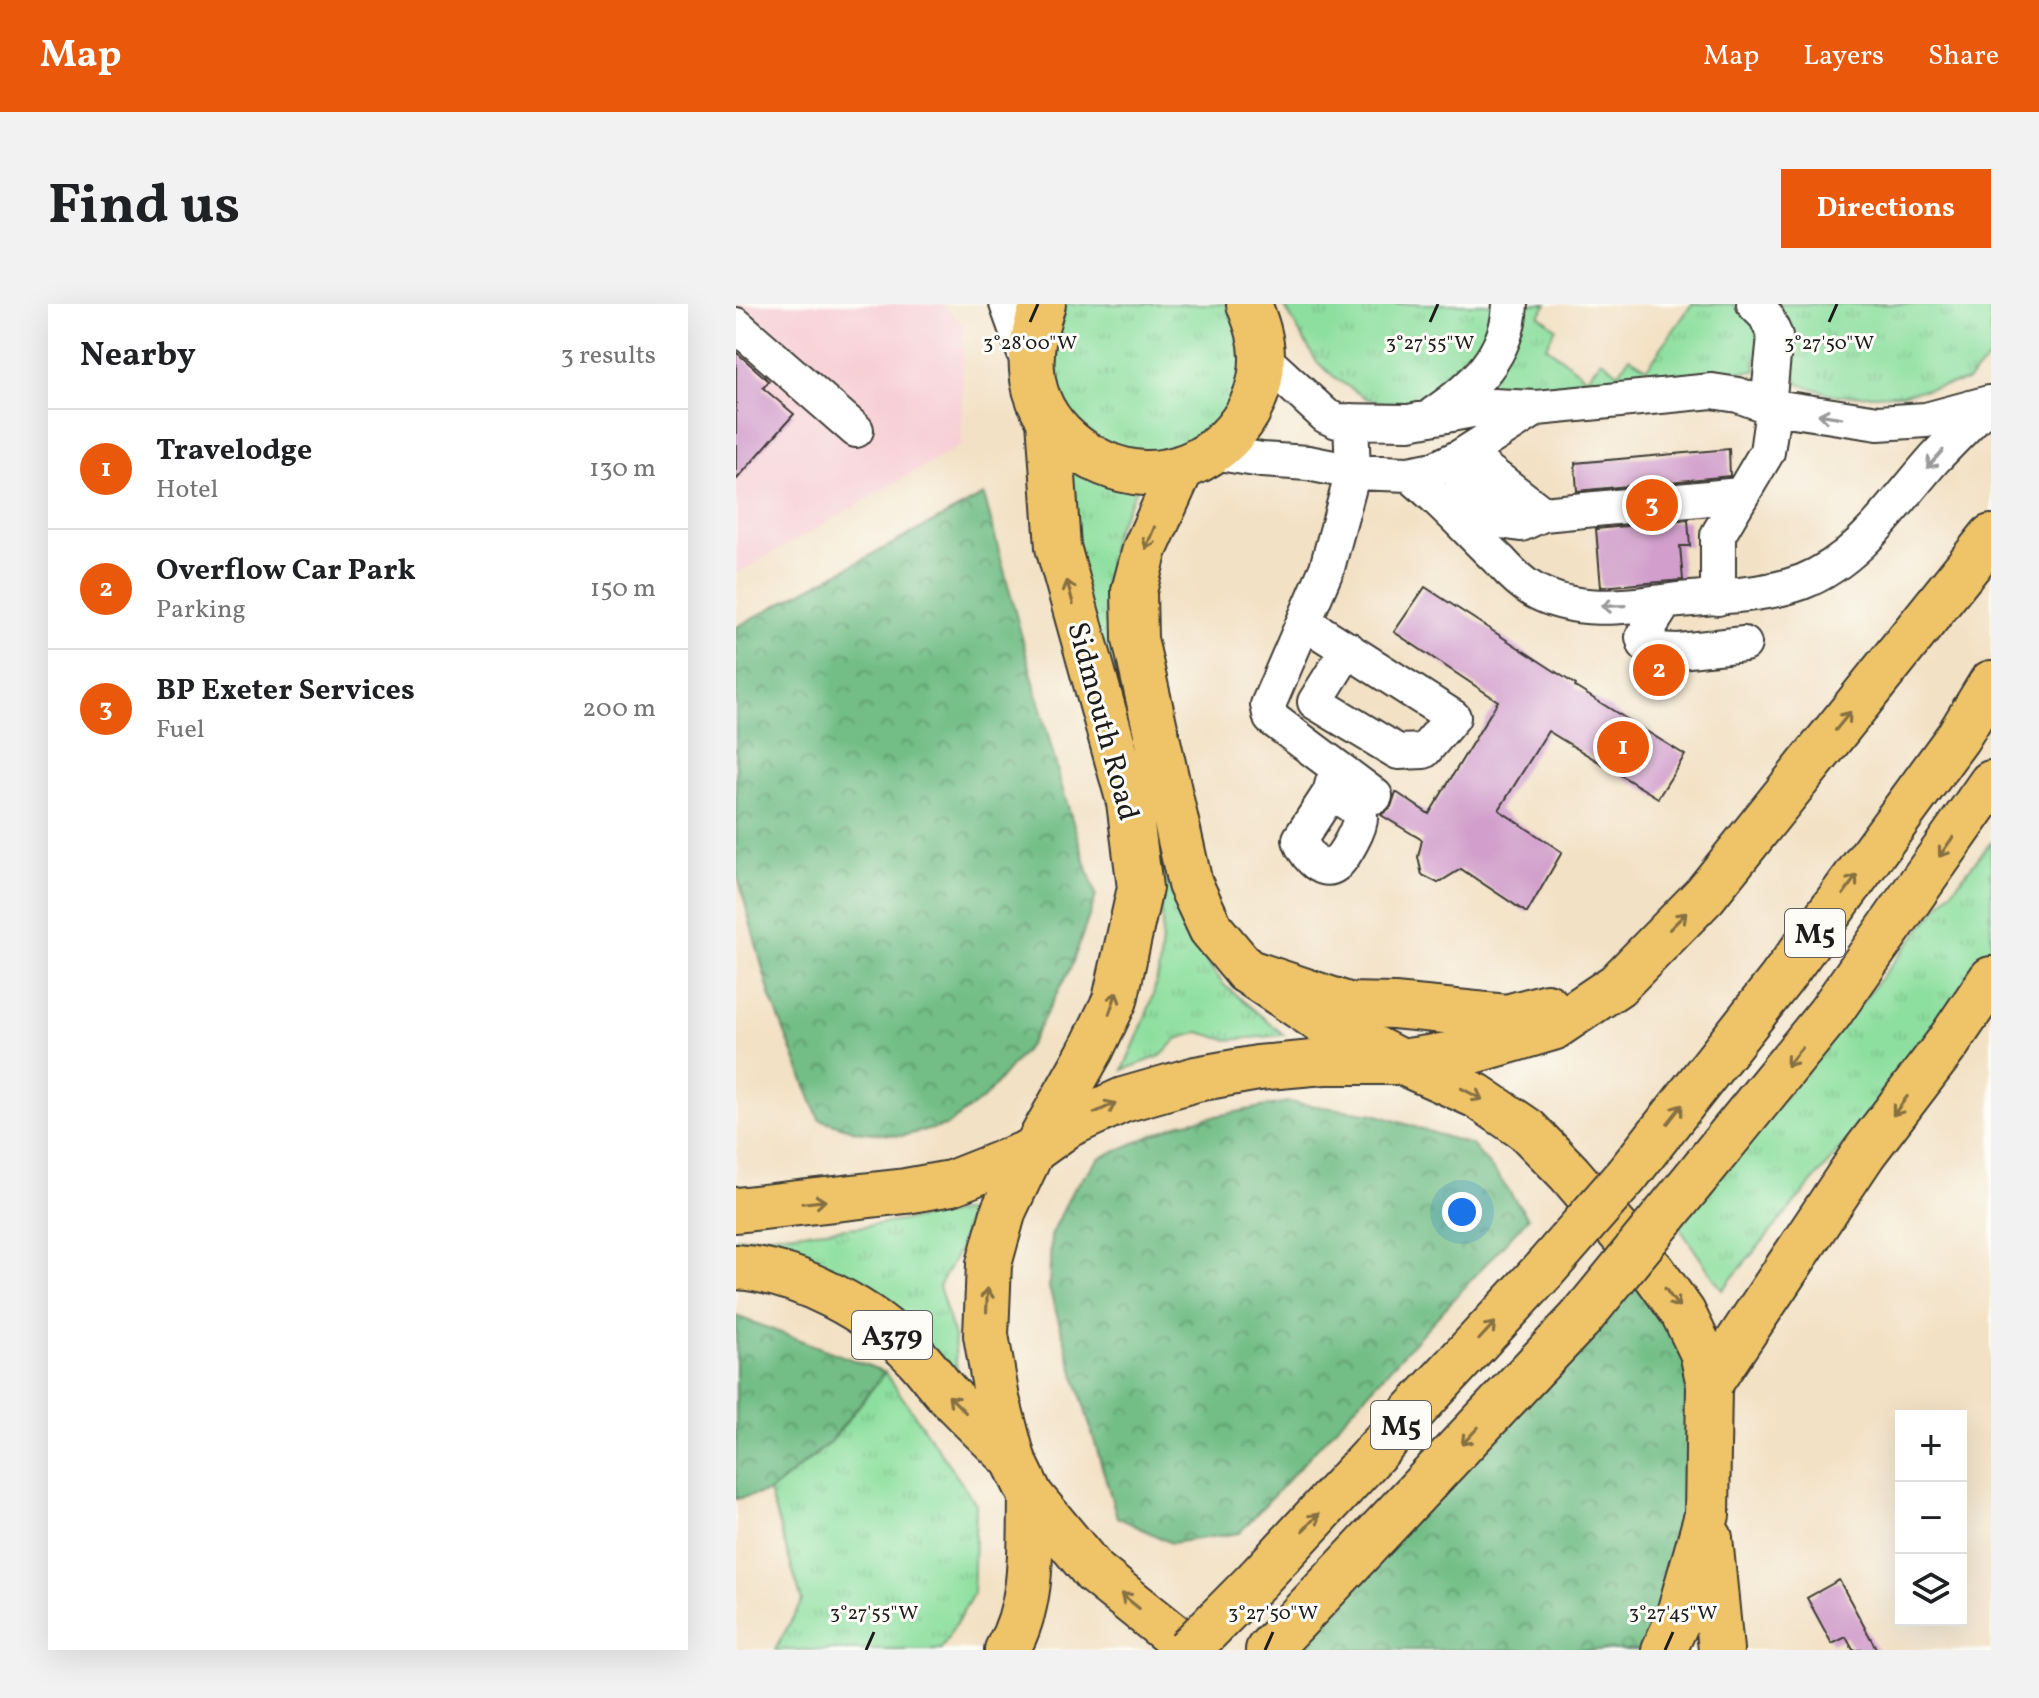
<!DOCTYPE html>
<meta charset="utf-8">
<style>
body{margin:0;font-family:Vollkorn,serif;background:#f2f2f2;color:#202124}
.controls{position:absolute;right:24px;bottom:24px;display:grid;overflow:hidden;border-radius:0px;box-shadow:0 8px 32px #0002}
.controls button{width:72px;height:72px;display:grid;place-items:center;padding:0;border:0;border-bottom:2px solid #e0e0e0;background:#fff;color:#202124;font:40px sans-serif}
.you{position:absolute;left:726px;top:908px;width:28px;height:28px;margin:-20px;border:6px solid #fff;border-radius:50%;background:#1a73e8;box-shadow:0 0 0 12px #1a73e833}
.badge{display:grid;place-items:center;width:52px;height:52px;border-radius:50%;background:#ea580c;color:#fff;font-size:26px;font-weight:700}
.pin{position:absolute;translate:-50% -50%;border:4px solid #fff;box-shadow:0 2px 8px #0006}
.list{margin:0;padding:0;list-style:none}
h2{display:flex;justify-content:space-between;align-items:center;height:104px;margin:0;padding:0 32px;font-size:34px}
h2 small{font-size:26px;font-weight:400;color:#757577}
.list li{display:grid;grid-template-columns:52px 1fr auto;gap:24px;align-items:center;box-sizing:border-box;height:120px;padding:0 32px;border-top:2px solid #e0e0e0}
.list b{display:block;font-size:30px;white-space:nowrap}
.list p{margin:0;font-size:26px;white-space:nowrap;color:#757577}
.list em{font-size:26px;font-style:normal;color:#757577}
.icon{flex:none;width:44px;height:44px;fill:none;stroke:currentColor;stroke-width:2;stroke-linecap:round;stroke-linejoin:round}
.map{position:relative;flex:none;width:1255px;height:1346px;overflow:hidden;border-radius:0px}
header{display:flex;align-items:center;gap:48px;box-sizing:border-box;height:112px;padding:0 40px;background:#ea580c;color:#fff}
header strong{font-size:38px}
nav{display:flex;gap:44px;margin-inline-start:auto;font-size:28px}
.intro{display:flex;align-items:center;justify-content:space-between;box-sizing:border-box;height:192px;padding:0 48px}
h1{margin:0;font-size:56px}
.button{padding:20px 36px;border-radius:0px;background:#ea580c;color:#fff;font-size:28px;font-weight:700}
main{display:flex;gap:48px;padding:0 48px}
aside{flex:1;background:#fff;border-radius:0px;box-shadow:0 8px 32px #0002}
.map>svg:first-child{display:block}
.built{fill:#f7cfd5}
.grass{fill:url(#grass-tufts);stroke:#547e5e;stroke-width:2}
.forest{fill:url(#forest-crowns);stroke:#476d51;stroke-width:2}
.building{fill:#d29fcc}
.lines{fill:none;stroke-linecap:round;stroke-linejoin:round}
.minor-casing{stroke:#3c3a35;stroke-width:38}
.major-casing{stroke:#3c3a35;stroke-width:48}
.highway-casing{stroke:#3c3a35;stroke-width:48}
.minor{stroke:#fff;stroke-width:34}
.major{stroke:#efc469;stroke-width:44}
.highway{stroke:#efc469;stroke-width:44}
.highway-bridge-casing{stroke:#3c3a35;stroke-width:48;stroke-linecap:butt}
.highway-bridge{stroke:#efc469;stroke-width:44}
.oneway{stroke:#999}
.oneway2{stroke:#867042}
.ticks{fill:none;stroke:#1c1c1c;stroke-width:3}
.labels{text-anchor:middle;stroke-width:6;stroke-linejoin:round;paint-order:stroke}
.shield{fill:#fdfcf7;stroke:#605f5e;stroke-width:2}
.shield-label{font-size:28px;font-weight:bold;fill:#1c1c1c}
.street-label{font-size:30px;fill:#1c1c1c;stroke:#fdfcf7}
.ticks-label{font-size:20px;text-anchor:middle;fill:#1c1c1c;stroke:#fdfcf7;stroke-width:6;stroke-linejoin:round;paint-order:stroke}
</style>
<header>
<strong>Map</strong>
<nav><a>Map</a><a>Layers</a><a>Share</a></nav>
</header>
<div class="intro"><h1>Find us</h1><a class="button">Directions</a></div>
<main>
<aside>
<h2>Nearby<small>3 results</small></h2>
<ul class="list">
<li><span class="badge">1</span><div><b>Travelodge</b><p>Hotel</p></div><em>130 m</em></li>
<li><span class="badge">2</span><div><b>Overflow Car Park</b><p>Parking</p></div><em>150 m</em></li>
<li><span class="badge">3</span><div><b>BP Exeter Services</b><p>Fuel</p></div><em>200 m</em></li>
</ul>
</aside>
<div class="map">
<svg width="1255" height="1346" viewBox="0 0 1255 1346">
<defs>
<pattern id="grass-tufts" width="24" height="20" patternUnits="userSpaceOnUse" patternTransform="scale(2)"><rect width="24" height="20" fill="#8ddf9f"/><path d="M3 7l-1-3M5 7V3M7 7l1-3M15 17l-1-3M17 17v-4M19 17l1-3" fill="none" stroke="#79bf88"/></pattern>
<pattern id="forest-crowns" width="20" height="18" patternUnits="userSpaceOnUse" patternTransform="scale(2)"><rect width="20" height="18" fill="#72be86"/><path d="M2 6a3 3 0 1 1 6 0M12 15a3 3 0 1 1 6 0" fill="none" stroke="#5d9a6d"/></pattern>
</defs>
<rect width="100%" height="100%" fill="#fdfcf7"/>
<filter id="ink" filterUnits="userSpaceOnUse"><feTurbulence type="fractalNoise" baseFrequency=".0125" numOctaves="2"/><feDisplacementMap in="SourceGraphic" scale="16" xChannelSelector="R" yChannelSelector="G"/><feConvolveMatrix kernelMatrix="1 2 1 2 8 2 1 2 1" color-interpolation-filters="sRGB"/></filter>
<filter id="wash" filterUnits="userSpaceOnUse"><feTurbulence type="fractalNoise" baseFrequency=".006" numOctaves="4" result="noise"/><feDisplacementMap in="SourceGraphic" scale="32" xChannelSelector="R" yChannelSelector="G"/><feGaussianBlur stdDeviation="1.8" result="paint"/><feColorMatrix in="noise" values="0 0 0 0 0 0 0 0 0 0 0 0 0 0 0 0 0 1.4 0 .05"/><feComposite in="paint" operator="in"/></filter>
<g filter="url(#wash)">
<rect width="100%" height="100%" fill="#f2e1c5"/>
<!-- built -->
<path class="built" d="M0,0H206L227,20L226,141L0,270Z"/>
<!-- grass -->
<path class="grass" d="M328,0H492L506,35L507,66L495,100L474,126L435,146L412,149L381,145L336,116L314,69L318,20Z
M547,0H760L754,32L738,57L708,85L661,101L631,95L602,76L581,58Z
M785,0H811L803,11L820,24L810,42L851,74L865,56L883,69L893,53L911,64L956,0H997L1020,21L1026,51L1019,57L1020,67L926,71L736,91Z
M1039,0H1255V52L1231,77L1167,90L1102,92L1062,80L1056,62V27Z
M329,150L405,176L378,229L369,278L370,319L396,416L411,500L431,578L466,650L487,680L548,731L491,736L463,728L441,735L425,752L387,766C398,740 411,714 418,687C449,572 384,453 360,342C346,279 339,214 329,150Z
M1255,538V644L1198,733L986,986L943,923Z
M233,907L223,946L203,982L218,1033L221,1070L0,944V934L123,923Z
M149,1068L240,1200L237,1290L205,1346H39L66,1297L33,1188L95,1138Z"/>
<!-- forest -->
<path class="forest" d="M248,191L325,480L360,592L335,663L294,740L248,794L210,822L165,832L120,827L83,815L34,691L0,566V323Z
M551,798L638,810L736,841L760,869L792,914L503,1229L435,1239L381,1213L313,984L315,932L336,887L363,854L445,819Z
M917,967L973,1081L928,1346H544L845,1014Z
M0,1012L149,1068L94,1138L33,1188L0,1195Z"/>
<g id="blocks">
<!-- building -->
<path class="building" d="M0,48L33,77L27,84L58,110L0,176Z
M993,145L994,172L841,187L839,159Z
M952,216L954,242H944L947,276L865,283L860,225Z
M689,283L840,381L839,383L949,451L922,494L812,427L763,506L826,548L791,609L725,565L702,579L686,571L682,553L686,536L645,511L655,503L660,488L693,510L762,397L658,328Z
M1103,1276L1141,1346H1117L1110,1333L1096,1340L1071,1294Z"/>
</g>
</g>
<g filter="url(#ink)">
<use href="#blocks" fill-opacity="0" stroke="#3c3a35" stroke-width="2"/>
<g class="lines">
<defs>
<path id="minor" d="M271,0L294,64
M0,21L120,126
M527,54L590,112L601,117L673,118L757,102L801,104L976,87L1002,91L1032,102L1142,119L1190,116L1253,99
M698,110C738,83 772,51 774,0
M615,117L617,168L591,264L532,401L535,414L639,492
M477,148L526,156L572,159L617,168L673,170L699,165L724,153L801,104
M724,153L745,162L807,210L1004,191
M673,170C706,196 734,229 765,258C774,268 785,279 797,286C839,310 888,303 934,297C977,292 1024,293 1066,278C1123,256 1159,199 1198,155C1215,137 1232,120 1249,103
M725,172L771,218L785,220L807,210
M982,294V231L1031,148L1036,113L1032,102L1039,32L1030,12L1018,0
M929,298L907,333L909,340L916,346L943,347L1008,340
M568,318L717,413L688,447L662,448L579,398L612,345
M594,489C604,495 619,500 624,512C627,520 607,555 599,561C585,572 566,546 564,535L594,489L601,464"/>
<path id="major" d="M307,0C300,22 294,42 296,66C299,122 354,166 408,169C471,171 527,116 526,53C526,34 520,18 513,0
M446,163L409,245L398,287L399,335L454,580L475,625L510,667L585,717L665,758
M301,842L356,744L379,696L404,584L393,498L322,243L313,116
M0,906L170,887L215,879L296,847
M0,963C63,967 136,1007 179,1052C192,1065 202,1081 215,1094C235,1115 256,1135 277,1155"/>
<path id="highway" d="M510,667L612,701L658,702L771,713L811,702
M665,758L738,747L817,724L881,681L969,591L1255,233
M891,871L1045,675L1222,433L1255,379
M930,910L1093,710L1255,479
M973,1081L1128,849L1211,740L1255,675
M974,1234L985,1346
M522,1275L808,966
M271,1346C298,1300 294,1244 295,1192
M455,1346L358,1268L295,1192L277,1155L261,1095L250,1031L253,960L268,906L296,847L332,821L387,796L460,775L522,764L588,758H665L741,792L791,826L833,869L917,967L947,1009L966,1048L973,1081L971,1211L940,1320L928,1346
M532,1346L845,1014"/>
</defs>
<!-- minor casing -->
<use href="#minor" class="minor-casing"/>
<!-- major casing -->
<use href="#major" class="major-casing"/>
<!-- highway casing -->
<use href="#highway" class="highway-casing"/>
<!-- minor -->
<use href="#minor" class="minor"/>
<!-- major -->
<use href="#major" class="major"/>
<!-- highway -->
<use href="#highway" class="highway"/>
<defs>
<path id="highway-bridge" d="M808,966L891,871
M845,1014L930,910
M452,1346L522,1275"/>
</defs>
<!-- highway-bridge casing -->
<use href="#highway-bridge" class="highway-bridge-casing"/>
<!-- highway-bridge -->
<use href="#highway-bridge" class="highway-bridge"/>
</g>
<!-- one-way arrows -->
<defs><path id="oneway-shaft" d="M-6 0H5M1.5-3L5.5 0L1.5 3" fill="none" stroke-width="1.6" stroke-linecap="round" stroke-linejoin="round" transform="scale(2)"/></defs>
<g class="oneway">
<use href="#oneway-shaft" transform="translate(1094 112) rotate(-171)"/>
<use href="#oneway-shaft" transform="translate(1199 155) rotate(132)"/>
<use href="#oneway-shaft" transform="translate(877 302) rotate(178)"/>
</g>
<g class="oneway2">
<use href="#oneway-shaft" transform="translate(414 234) rotate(112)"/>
<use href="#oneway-shaft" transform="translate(334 288) rotate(-105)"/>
<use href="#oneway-shaft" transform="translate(1107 417) rotate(-51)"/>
<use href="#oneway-shaft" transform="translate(1210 543) rotate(125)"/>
<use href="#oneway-shaft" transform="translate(1114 581) rotate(-54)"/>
<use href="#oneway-shaft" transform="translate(942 617) rotate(-45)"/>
<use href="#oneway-shaft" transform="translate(377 699) rotate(-71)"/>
<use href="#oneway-shaft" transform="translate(1058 753) rotate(129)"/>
<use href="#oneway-shaft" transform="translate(736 790) rotate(28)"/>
<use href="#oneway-shaft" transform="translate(1164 802) rotate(127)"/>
<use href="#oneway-shaft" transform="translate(369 804) rotate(-25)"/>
<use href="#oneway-shaft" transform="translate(939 810) rotate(-52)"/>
<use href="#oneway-shaft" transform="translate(78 898) rotate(-6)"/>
<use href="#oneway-shaft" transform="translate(936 994) rotate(54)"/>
<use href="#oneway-shaft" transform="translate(251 996) rotate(-88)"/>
<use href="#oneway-shaft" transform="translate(751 1027) rotate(-47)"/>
<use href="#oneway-shaft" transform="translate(221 1100) rotate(-135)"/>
<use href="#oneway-shaft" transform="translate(734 1132) rotate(133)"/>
<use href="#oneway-shaft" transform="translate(575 1218) rotate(-47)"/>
<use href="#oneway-shaft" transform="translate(394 1297) rotate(-141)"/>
</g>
</g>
<!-- ticks -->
<path class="ticks" d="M294,18L302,0M694,18L702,0M1093,18L1101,0M130,1346L138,1328M529,1346L537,1328M929,1346L937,1328"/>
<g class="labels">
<!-- shield labels -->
<g class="shield">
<rect x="1049" y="605" width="60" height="48" rx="6"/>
<rect x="116" y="1007" width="80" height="48" rx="6"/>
<rect x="635" y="1097" width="60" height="48" rx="6"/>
</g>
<g class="shield-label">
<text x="1079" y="639">M5</text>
<text x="156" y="1041">A379</text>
<text x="665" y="1131">M5</text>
</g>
<!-- street labels -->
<g class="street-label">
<text transform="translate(368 417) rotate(75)" y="10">Sidmouth Road</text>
</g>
</g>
<g class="ticks-label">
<text x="294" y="45">3°28'00"W</text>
<text x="694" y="45">3°27'55"W</text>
<text x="1093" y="45">3°27'50"W</text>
<text x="138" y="1315">3°27'55"W</text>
<text x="537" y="1315">3°27'50"W</text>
<text x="937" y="1315">3°27'45"W</text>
</g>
</svg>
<div class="controls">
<button>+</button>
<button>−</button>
<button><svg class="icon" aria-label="layers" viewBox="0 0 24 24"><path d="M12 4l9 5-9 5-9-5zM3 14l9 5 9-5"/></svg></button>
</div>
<div class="you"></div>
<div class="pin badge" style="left:887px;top:443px">1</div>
<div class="pin badge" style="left:923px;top:366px">2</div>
<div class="pin badge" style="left:916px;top:201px">3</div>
</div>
</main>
